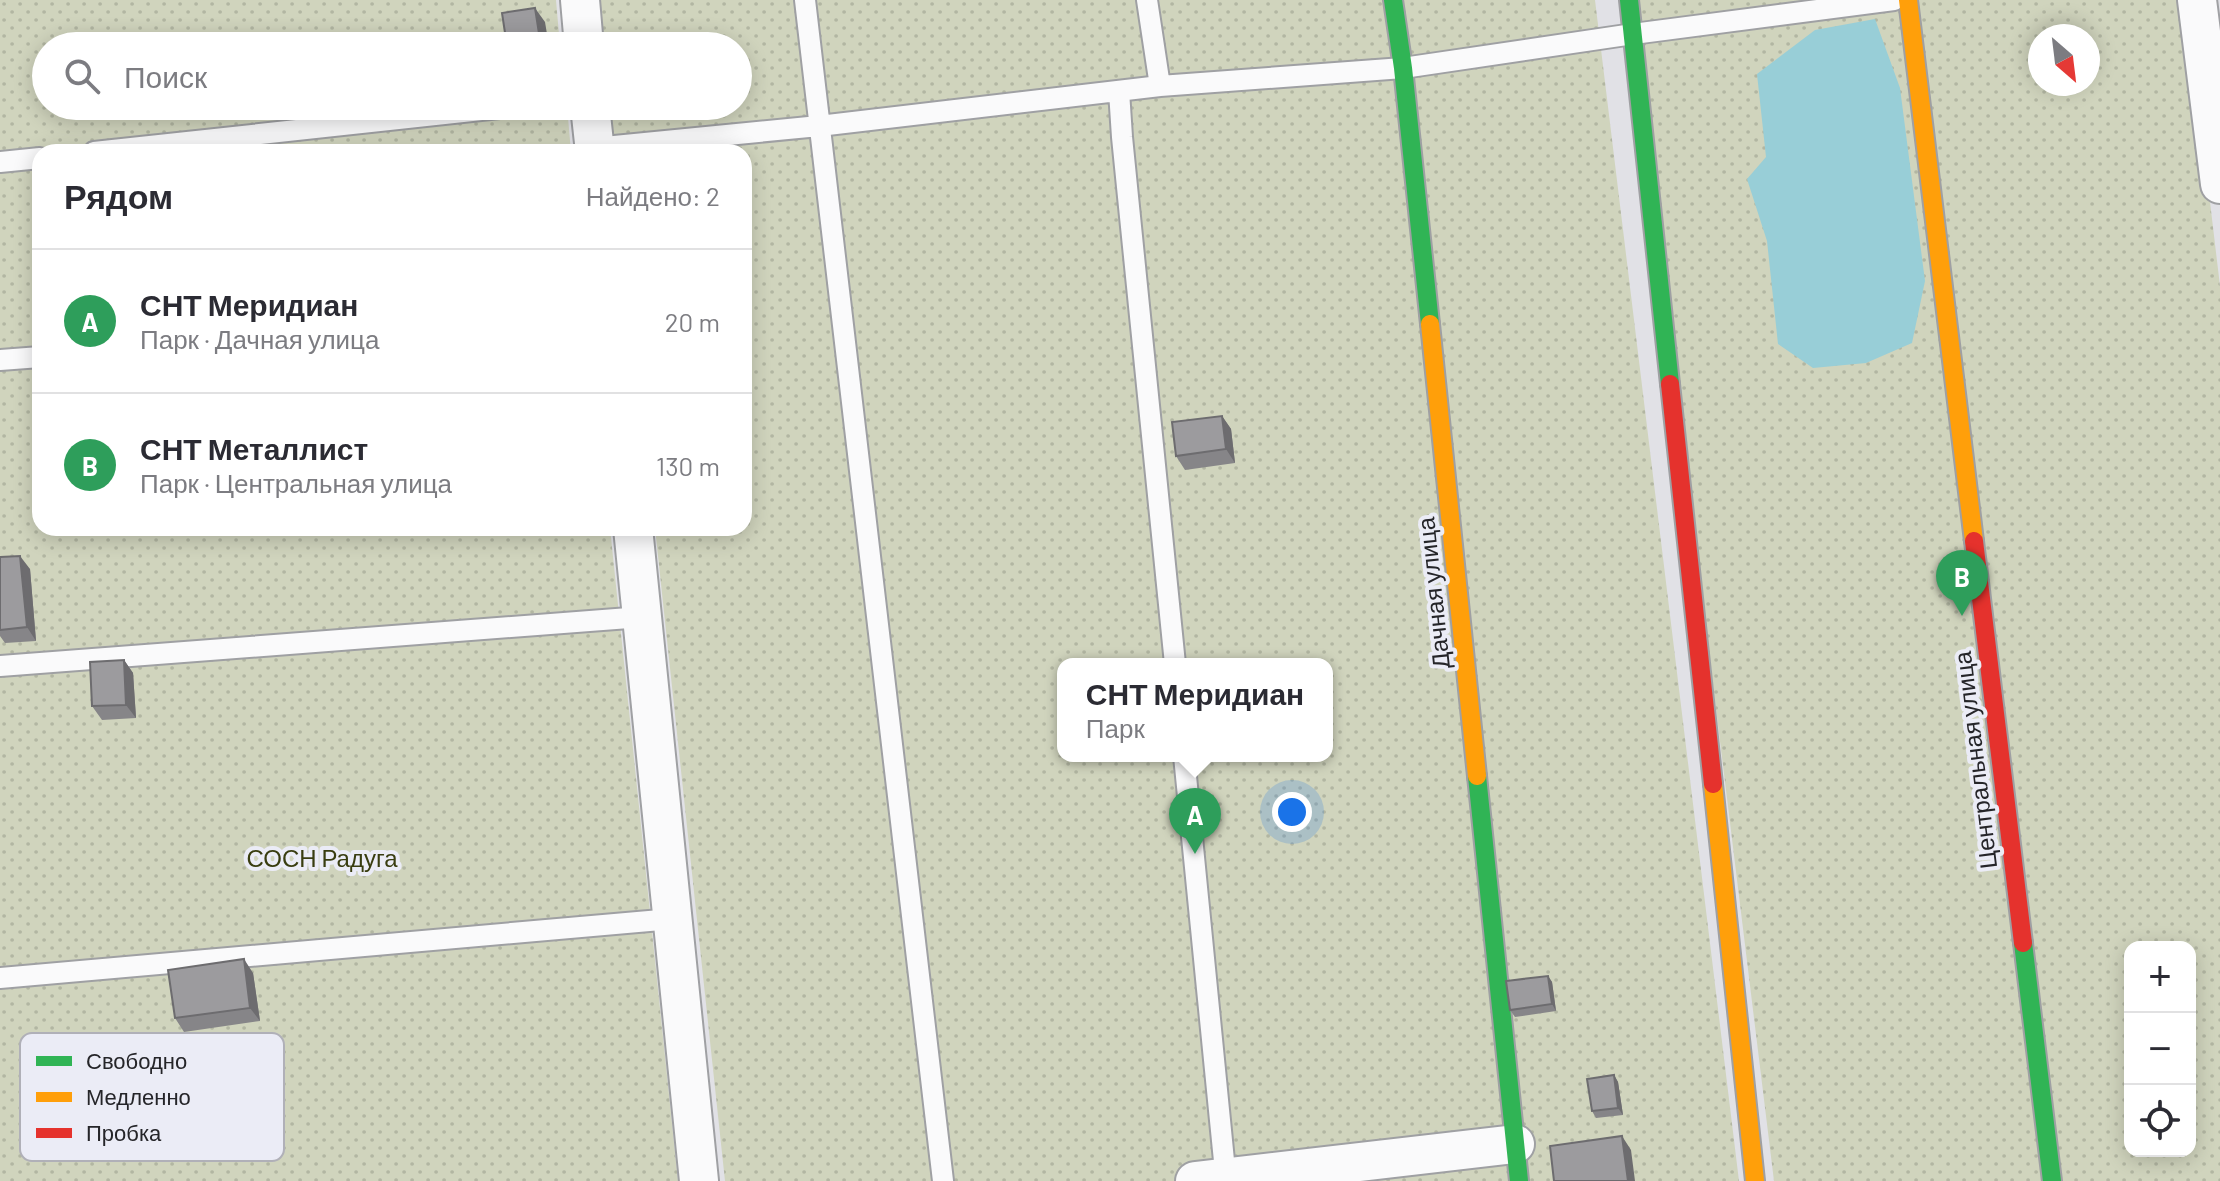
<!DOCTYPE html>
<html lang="ru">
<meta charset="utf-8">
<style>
body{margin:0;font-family:Barlow,sans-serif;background:#f2f2f3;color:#2b2b33}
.controls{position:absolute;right:24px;bottom:24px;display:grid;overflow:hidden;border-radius:16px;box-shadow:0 4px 20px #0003}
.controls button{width:72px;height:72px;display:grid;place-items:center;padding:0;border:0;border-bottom:2px solid #e1e1e2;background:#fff;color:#2b2b33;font:40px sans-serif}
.compass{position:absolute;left:2028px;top:24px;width:72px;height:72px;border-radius:50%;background:#fff;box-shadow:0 4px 20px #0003;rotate:152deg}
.you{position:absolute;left:1292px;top:812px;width:28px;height:28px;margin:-20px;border:6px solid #fff;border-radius:50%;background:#1a73e8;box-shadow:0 0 0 12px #1a73e833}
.badge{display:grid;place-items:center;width:52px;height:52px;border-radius:50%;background:#67676b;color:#fff;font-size:26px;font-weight:700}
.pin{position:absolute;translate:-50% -66px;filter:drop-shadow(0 2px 4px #0008)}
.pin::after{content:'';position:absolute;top:42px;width:28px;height:24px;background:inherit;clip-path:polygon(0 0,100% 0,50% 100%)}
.popup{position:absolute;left:1057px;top:658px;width:276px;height:104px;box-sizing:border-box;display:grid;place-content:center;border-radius:16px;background:#fff;filter:drop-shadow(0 2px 6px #0005);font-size:26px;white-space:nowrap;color:#7c7c81}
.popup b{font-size:30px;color:#2b2b33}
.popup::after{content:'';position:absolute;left:50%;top:100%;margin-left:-16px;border:16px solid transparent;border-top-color:#fff}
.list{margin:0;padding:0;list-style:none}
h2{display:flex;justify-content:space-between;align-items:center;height:104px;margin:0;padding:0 32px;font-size:34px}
h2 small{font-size:26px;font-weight:400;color:#7c7c81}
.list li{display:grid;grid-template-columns:52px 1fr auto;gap:24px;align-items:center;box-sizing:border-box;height:144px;padding:0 32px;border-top:2px solid #e1e1e2}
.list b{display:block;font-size:30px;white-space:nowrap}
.list p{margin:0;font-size:26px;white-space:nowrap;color:#7c7c81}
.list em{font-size:26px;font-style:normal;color:#7c7c81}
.icon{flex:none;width:44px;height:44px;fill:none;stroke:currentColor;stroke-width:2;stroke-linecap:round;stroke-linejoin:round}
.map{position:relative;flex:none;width:2220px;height:1181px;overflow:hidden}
.search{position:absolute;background:#fff;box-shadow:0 4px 20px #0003;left:32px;top:32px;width:720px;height:88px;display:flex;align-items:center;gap:20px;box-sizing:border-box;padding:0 28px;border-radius:44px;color:#7c7c81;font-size:30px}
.panel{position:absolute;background:#fff;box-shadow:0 4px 20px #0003;left:32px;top:144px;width:720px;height:392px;border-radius:24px}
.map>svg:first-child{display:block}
.grass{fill:url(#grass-dots);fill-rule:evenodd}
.water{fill:#98ced7}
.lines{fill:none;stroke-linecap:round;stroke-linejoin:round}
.lane-casing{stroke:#9fa0a3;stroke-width:24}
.street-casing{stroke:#9fa0a3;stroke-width:42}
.fast-casing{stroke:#9fa0a3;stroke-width:22}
.slow-casing{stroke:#9fa0a3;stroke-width:22}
.jam-casing{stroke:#9fa0a3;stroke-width:22}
.lane{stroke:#fafafb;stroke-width:20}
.street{stroke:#fafafb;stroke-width:38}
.fast{stroke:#30b455;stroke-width:18}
.slow{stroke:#ff9f0a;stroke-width:18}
.jam{stroke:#e5322d;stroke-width:18}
.wall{fill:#868588}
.shaded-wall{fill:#6d6c6f}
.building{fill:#9c9b9e;stroke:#6d6c6f;stroke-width:2}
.labels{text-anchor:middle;stroke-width:8;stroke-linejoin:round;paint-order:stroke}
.street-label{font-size:24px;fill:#252529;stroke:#ebecf6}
.park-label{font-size:24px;fill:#393d10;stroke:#ebecf6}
.key{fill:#ebecf6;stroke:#b0b0b8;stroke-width:2}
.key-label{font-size:22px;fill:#252529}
</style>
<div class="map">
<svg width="2220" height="1181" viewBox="0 0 2220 1181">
<defs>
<pattern id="grass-dots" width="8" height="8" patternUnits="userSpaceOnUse" patternTransform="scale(2)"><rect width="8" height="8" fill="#d0d4bd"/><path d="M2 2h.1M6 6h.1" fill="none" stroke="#b2b6a2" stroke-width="1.8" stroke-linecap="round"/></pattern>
</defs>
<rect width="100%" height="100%" fill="#e1e1e6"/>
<!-- grass -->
<path class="grass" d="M0,0H556L560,46H46V106H567L571,152H40V528H610L678,1181H0Z
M598,0H1595L1739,1181H725L655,528H744V152H615L610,106H738V46H603ZM1063,664H1327V756H1063Z
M1629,0H2186L2220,286V1181H1774ZM2040,36H2088V84H2040ZM2130,947H2190V1151H2130Z"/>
<!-- water -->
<path class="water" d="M1875,19L1900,88L1925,281L1912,343L1866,363L1813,368L1778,344L1767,241L1747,179L1766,157L1757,74L1815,30Z"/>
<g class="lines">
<defs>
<path id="lane" d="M805,0L943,1181
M1160,86L1403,68L1633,34L1894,0
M1119,91L1122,137L1175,664
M594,148L819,126L1160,86L1147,0
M94,152L519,106
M0,162L40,158
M0,360L40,357
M0,666L642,617
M1184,756L1226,1181
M0,978L672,919"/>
<path id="street" d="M580,0L584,46
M2197,0L2220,184
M590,106L595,152
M633,528L699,1181
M1195,1181L1515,1144"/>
<path id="fast" d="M1393,0L1403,68L1430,324
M1629,0L1670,384
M1477,776L1519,1181
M2023,943L2052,1181"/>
<path id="slow" d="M1908,0L1974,541
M1430,324L1477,776
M1713,784L1755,1181"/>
<path id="jam" d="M1670,384L1713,784
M1974,541L2023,943"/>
</defs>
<!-- lane casing -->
<use href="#lane" class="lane-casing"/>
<!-- street casing -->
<use href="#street" class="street-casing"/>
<!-- fast casing -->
<use href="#fast" class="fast-casing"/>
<!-- slow casing -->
<use href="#slow" class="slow-casing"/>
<!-- jam casing -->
<use href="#jam" class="jam-casing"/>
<!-- lane -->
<use href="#lane" class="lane"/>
<!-- street -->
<use href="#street" class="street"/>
<!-- fast -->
<use href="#fast" class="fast"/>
<!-- slow -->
<use href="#slow" class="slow"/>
<!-- jam -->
<use href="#jam" class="jam"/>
</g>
<!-- wall -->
<path class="wall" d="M1222,416L1231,429L1235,463L1185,470L1176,456Z
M0,557L30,569L36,641L5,643L0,636Z
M124,660L133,673L136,718L102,720L92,706Z
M253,973L260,1021L184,1032L175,1018Z
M1548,976L1552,982L1556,1011L1515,1017L1510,1010Z
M1614,1075L1618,1082L1623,1115L1596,1118L1592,1111Z"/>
<!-- shaded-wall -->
<path class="shaded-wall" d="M535,8L545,22L549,46H541Z
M1222,416L1231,429L1235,463L1226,449Z
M20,556L30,569L36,641L27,627Z
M124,660L133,673L136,718L126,705Z
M244,959L253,973L260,1021L250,1008Z
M1548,976L1552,982L1556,1011L1552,1004Z
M1614,1075L1618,1082L1623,1115L1618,1108Z
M1622,1136L1631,1150L1635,1181H1628Z"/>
<!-- building -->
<path class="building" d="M535,8L541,46H507L502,13Z
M1222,416L1226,449L1176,456L1172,422Z
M20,556L27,627L0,630V557Z
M124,660L126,705L92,706L90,662Z
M244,959L250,1008L175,1018L168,970Z
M1548,976L1552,1004L1510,1010L1506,981Z
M1614,1075L1618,1108L1592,1111L1587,1079Z
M1622,1136L1628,1181H1554L1550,1146Z"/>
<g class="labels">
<!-- street labels -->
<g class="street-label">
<text transform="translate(1434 593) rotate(-96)" y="8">Дачная улица</text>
<text transform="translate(1976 760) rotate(-97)" y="8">Центральная улица</text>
</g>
<!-- park labels -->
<g class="park-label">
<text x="322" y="867">СОСН Радуга</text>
</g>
</g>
<!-- legend -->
<rect x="20" y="1033" width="264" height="128" rx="12" class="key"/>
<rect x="36" y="1056" width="36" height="10" fill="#30b455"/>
<rect x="36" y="1092" width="36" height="10" fill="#ff9f0a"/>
<rect x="36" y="1128" width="36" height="10" fill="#e5322d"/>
<g class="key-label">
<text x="86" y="1069">Свободно</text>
<text x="86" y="1105">Медленно</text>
<text x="86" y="1141">Пробка</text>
</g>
</svg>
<div class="controls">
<button>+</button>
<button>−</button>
<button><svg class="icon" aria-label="locate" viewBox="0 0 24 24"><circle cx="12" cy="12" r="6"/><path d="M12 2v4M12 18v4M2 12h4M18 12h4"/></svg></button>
</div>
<svg class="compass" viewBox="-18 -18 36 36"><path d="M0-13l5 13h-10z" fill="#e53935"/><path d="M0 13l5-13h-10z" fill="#7c7c81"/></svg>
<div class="you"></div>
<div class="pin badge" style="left:1195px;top:854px;background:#2e9e5b">A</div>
<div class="popup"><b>СНТ Меридиан</b>Парк</div>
<div class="pin badge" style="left:1962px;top:616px;background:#2e9e5b">B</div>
<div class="search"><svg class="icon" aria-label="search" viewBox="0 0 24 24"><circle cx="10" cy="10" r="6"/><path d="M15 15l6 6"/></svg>Поиск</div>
<section class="panel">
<h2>Рядом<small>Найдено: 2</small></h2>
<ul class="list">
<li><span class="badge" style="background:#2e9e5b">A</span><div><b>СНТ Меридиан</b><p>Парк · Дачная улица</p></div><em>20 m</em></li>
<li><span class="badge" style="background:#2e9e5b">B</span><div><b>СНТ Металлист</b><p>Парк · Центральная улица</p></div><em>130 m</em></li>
</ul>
</section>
</div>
